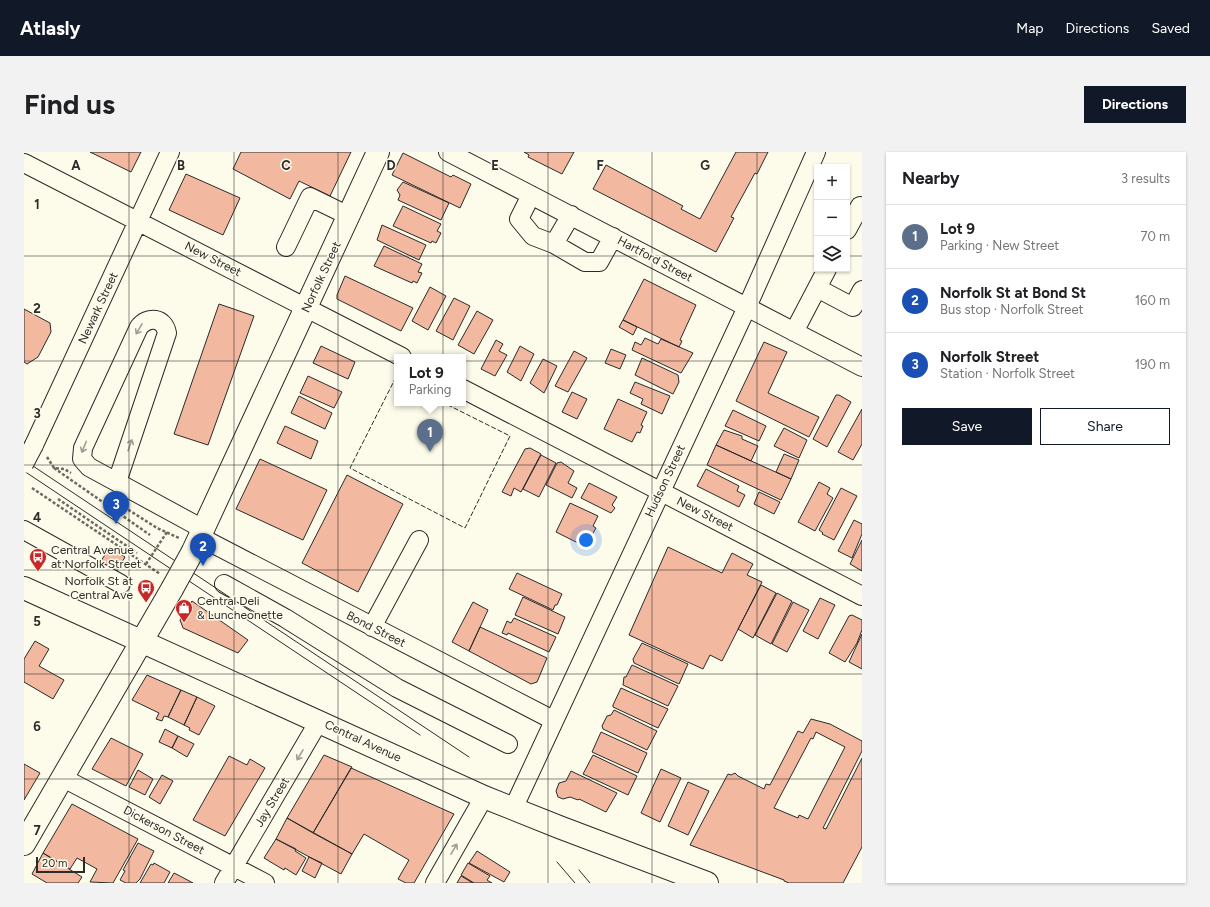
<!DOCTYPE html>
<meta charset="utf-8">
<style>
body{margin:0;font-family:Figtree,sans-serif;background:#f2f2f2;color:#202124}
.controls{position:absolute;right:12px;top:12px;display:grid;overflow:hidden;border-radius:0px;box-shadow:0 1px 3px #0004}
.controls button{width:36px;height:36px;display:grid;place-items:center;padding:0;border:0;border-bottom:1px solid #e0e0e0;background:#fff;color:#202124;font:20px sans-serif}
.scale{position:absolute;left:12px;bottom:10px;width:49px;box-sizing:border-box;padding-left:4px;border:2px solid #2b2b2b;border-top:0;font-size:11px;line-height:14px;white-space:nowrap;color:#2b2b2b;-webkit-text-stroke:3px #fdfbea;paint-order:stroke}
.you{position:absolute;left:562px;top:388px;width:14px;height:14px;margin:-10px;border:3px solid #fff;border-radius:50%;background:#1a73e8;box-shadow:0 0 0 6px #1a73e833}
.badge{display:grid;place-items:center;width:26px;height:26px;border-radius:50%;background:#111827;color:#fff;font-size:13px;font-weight:700}
.pin{position:absolute;translate:-50% -33px;filter:drop-shadow(0 1px 2px #0008)}
.pin::after{content:'';position:absolute;top:21px;width:14px;height:12px;background:inherit;clip-path:polygon(0 0,100% 0,50% 100%)}
.popup{position:absolute;left:370px;top:202px;width:72px;height:52px;box-sizing:border-box;display:grid;place-content:center;border-radius:0px;background:#fff;filter:drop-shadow(0 1px 3px #0005);font-size:13px;white-space:nowrap;color:#757577}
.popup b{font-size:15px;color:#202124}
.popup::after{content:'';position:absolute;left:50%;top:100%;margin-left:-8px;border:8px solid transparent;border-top-color:#fff}
.list{margin:0;padding:0;list-style:none}
h2{display:flex;justify-content:space-between;align-items:center;height:52px;margin:0;padding:0 16px;font-size:17px}
h2 small{font-size:13px;font-weight:400;color:#757577}
.list li{display:grid;grid-template-columns:26px 1fr auto;gap:12px;align-items:center;box-sizing:border-box;height:64px;padding:0 16px;border-top:1px solid #e0e0e0}
.list b{display:block;font-size:15px;white-space:nowrap}
.list p{margin:0;font-size:13px;white-space:nowrap;color:#757577}
.list em{font-size:13px;font-style:normal;color:#757577}
.actions{display:flex;gap:8px;padding:12px 16px}
.actions a{flex:1;padding:9px 0;border:1px solid #111827;border-radius:0px;text-align:center;font-size:14px;color:#111827}
.actions .main{background:#111827;color:#fff}
.icon{flex:none;width:22px;height:22px;fill:none;stroke:currentColor;stroke-width:2;stroke-linecap:round;stroke-linejoin:round}
.map{position:relative;flex:none;width:838px;height:731px;overflow:hidden;border-radius:0px}
header{display:flex;align-items:center;gap:24px;box-sizing:border-box;height:56px;padding:0 20px;background:#111827;color:#fff}
header strong{font-size:19px}
nav{display:flex;gap:22px;margin-inline-start:auto;font-size:14px}
.intro{display:flex;align-items:center;justify-content:space-between;box-sizing:border-box;height:96px;padding:0 24px}
h1{margin:0;font-size:28px}
.button{padding:10px 18px;border-radius:0px;background:#111827;color:#fff;font-size:14px;font-weight:700}
main{display:flex;gap:24px;padding:0 24px}
aside{flex:1;background:#fff;border-radius:0px;box-shadow:0 1px 3px #0004}
.map>svg:first-child{display:block}
.building{fill:#f2b8a0;stroke:#2b2b2b;fill-rule:evenodd}
.lines{fill:none;stroke-linecap:round;stroke-linejoin:round}
.minor-casing{stroke:#2b2b2b;stroke-width:20}
.major-casing{stroke:#2b2b2b;stroke-width:24}
.path{stroke:#6a6964;stroke-width:2.5;stroke-dasharray:3 2;stroke-linecap:butt}
.minor{stroke:#fdfbea;stroke-width:18}
.major{stroke:#fdfbea;stroke-width:22}
.tram{stroke:#2b2b2b;stroke-width:1}
.minor-bridge-casing{stroke:#2b2b2b;stroke-width:20;stroke-linecap:butt}
.major-bridge-casing{stroke:#2b2b2b;stroke-width:24;stroke-linecap:butt}
.path-bridge{stroke:#6a6964;stroke-width:2.5;stroke-dasharray:3 2;stroke-linecap:butt}
.minor-bridge{stroke:#fdfbea;stroke-width:18}
.major-bridge{stroke:#fdfbea;stroke-width:22}
.fence{stroke:#2b2b2b;stroke-width:1;stroke-dasharray:5 2;stroke-linecap:butt}
.oneway{stroke:#9e9d94}
.grid{fill:none;stroke:#2b2b2b;stroke-width:1;stroke-opacity:0.55}
.labels{text-anchor:middle;stroke-width:3;stroke-linejoin:round;paint-order:stroke}
.street-label{font-size:12px;fill:#2b2b2b;stroke:#fdfbea}
.poi-label{font-size:12px;fill:#2b2b2b;stroke:#fdfbea;text-anchor:start}
.grid-label{font-size:13px;text-anchor:middle;font-weight:bold;fill:#2b2b2b;stroke:#fdfbea;stroke-width:3;stroke-linejoin:round;paint-order:stroke}
</style>
<header>
<strong>Atlasly</strong>
<nav><a>Map</a><a>Directions</a><a>Saved</a></nav>
</header>
<div class="intro"><h1>Find us</h1><a class="button">Directions</a></div>
<main>
<div class="map">
<svg width="838" height="731" viewBox="0 0 838 731">
<rect width="100%" height="100%" fill="#fdfbea"/>
<!-- building -->
<path class="building" d="M66,0H117L107,20Z
M217,0H327L306,44L275,29L266,47L209,17Z
M500,0H550L538,22L504,5L505,3Z
M712,0H744L733,22L731,21L707,65L710,66L692,100L569,37L582,13L659,54L657,57L676,67Z
M379,1L427,25L429,23L447,32L436,56L368,23Z
M162,22L216,46L199,83L145,58Z
M379,30L425,51L417,68L374,48L376,43L373,38Z
M379,54L417,72L413,79L417,81L412,91L408,89L407,91L369,74Z
M358,73L402,93L395,108L353,88Z
M360,94L398,112L394,120L398,121L393,131L389,129L388,131L350,114Z
M321,124L389,156L377,179L313,147V143Z
M620,127L672,153L656,188L658,189L655,195L599,168Z
M406,135L422,144L404,178L388,169Z
M430,146L446,154L429,188L412,179Z
M195,152L230,164L184,293L150,282Z
M0,157L26,171L27,180L14,205L3,212L0,210Z
M453,159L469,168L450,202L434,193Z
M599,168L613,175L609,183L595,175Z
M621,186L634,192L637,187L669,201L657,221L608,198L611,190L617,193Z
M472,188L479,192L475,199L483,203L471,224L457,217Z
M740,190L763,200L744,241L795,265L785,285L712,249Z
M297,194L331,210L324,227L289,211Z
M496,194L510,202L497,229L483,220Z
M587,197L602,203L596,217L581,211Z
M550,199L563,206L544,240L531,234Z
M618,206L654,223L655,230L649,242L611,223Z
M519,207L533,214L520,241L506,231Z
M284,224L318,240L310,256L276,241Z
M611,230L646,244L638,262L617,252L619,247L606,241Z
M548,240L563,247L553,267L538,260Z
M812,243H815L827,250L803,295L789,287Z
M275,244L308,261L301,277L267,261Z
M594,247L623,260L617,273L619,274L616,281L613,280L608,290L580,277Z
M838,257V292L829,308L814,300Z
M709,258L742,274L735,289L701,274Z
M261,274L294,289L287,307L253,291Z
M760,276L783,288L775,306L750,294Z
M700,278L718,284V287L734,294L727,309L692,293Z
M692,293L767,327L757,348L683,313Z
M506,296L517,302L497,340L490,336L487,344L478,340L501,297Z
M760,302L775,308L767,327L752,320Z
M517,303L532,311L515,345L499,337Z
M236,307L303,338L279,388L212,357Z
M537,310L550,319L544,331L553,336L548,346L522,333L533,311Z
M682,317L715,334L713,339L721,343L715,355L673,334Z
M323,323L379,352L334,440L278,411Z
M795,330L806,336L803,342L809,346L791,379L774,370Z
M565,331L593,345L588,353L591,356L587,361L557,346Z
M817,336L833,344L810,388L798,382L799,381L795,378Z
M735,340L756,350L750,362L730,352Z
M546,351L574,364L569,374L572,376L568,383L566,382L560,394L532,380Z
M830,368L838,372V382L828,406L814,399Z
M838,388V419L826,412Z
M86,395L101,405L92,421L75,412Z
M644,395L698,421L708,401L729,412L723,423L738,430L698,509L686,503L679,517L605,483Z
M493,421L538,442L533,453H531L529,458L485,437Z
M737,433L752,441L729,486L714,477Z
M753,441L768,449L747,492L731,483Z
M499,445L541,465L534,482L491,463Z
M796,446L811,453L794,487L779,479Z
M168,449L224,488L214,501L159,476L156,468Z
M449,450L464,458L445,499L428,490Z
M769,450L785,458L763,500L748,492Z
M828,463L838,468V478L833,491L821,510L805,501L825,464Z
M490,466L532,485L525,500L484,481L483,483L478,481L483,469L487,471Z
M456,475L523,506L513,530L507,532L445,499Z
M838,482V517L825,510Z
M11,489L25,497L15,514L40,528L29,547L0,530V507Z
M618,491L664,512L655,532L610,511L609,507Z
M608,513L654,534L644,554L599,533L600,525H602Z
M123,523L157,538L144,565L140,564L138,569L132,567L135,561L108,548Z
M597,536L644,557L634,576L589,555V553Z
M157,538L173,545L160,573L144,565Z
M173,545L191,554L175,583L165,578L166,576L160,573Z
M590,558L633,579L623,598L579,577L578,574L583,564L587,563Z
M787,567L806,572L838,589V599L799,676L802,677L838,606V695L819,731H765L760,729V728L666,693L704,622L707,623L711,621L714,624L740,637L742,632L746,633L774,579L779,581ZM792,580L821,595L784,667L775,663L774,666L750,656L787,586L789,587Z
M141,577L154,584L148,596L135,590Z
M577,580L623,601L614,621L568,600Z
M154,584L170,592L163,605L148,596Z
M87,586L119,602L102,634L68,617Z
M300,603L328,615L289,681L263,666Z
M569,603L613,624L604,643L559,622Z
M205,604L223,613L226,607L241,616L201,684L169,668Z
M0,612L16,621L0,648Z
M327,616L430,662L390,731H382L374,727L385,708L340,682L328,702L289,681Z
M637,617L657,626L636,670L617,661Z
M114,618L129,627L121,643L105,635Z
M547,619L593,641L582,660L555,647L554,648L546,645L539,647L534,645L532,639L535,631L542,629Z
M138,623L149,629L136,652L125,645Z
M664,630L685,639L664,683L644,674Z
M48,652L114,687L89,731L66,730L73,717L53,706L46,717L19,701Z
M263,666L328,702L317,722L252,687Z
M252,687L272,697L271,699L282,706L272,723L261,716L260,718L240,706Z
M114,691L130,699L116,727L112,731H102L96,728L101,719L99,718Z
M453,699L486,720L480,730L445,711Z
M19,701L58,725L54,731H23L8,722Z
M285,705L298,711L291,726L278,719Z
M130,711L146,720L140,731H116L127,712L129,713Z
M444,711L466,724L463,728L468,731H450L437,723Z
M150,721L156,724L169,731H144Z
M437,724L449,731H433Z"/>
<g class="lines">
<defs>
<path id="minor" d="M424,0L838,215
M0,11L378,205
M507,43L495,67L509,84L530,92L547,63
M823,78L836,54L838,55
M530,92L561,110H575L589,85
M262,95L286,45L325,64
M793,136L829,155L838,138
M770,180L803,117
M439,237L838,444
M10,293L146,0
M93,330L143,181C140,165 124,164 115,175L59,296L58,307L65,315L179,377
M0,378L97,432
M176,385L529,568
M200,432L261,466L373,536L484,592
M348,475L395,388
M39,626L241,731
M489,657L723,155L792,0
M200,731L295,569
M411,731L460,645"/>
<path id="major" d="M169,399L354,0
M0,436L460,645L535,675L683,731
M0,692L148,437"/>
</defs>
<!-- minor casing -->
<use href="#minor" class="minor-casing"/>
<!-- major casing -->
<use href="#major" class="major-casing"/>
<!-- path -->
<path class="path" d="M23,305L30,316L40,317L47,321
M30,316L126,383
M8,336L136,422
M34,347L113,401
M100,355L133,376L155,386"/>
<!-- minor -->
<use href="#minor" class="minor"/>
<!-- major -->
<use href="#major" class="major"/>
<!-- tram -->
<path class="tram" d="M0,308L445,605
M0,319L396,583
M533,710L551,731
M555,718L566,731"/>
<defs>
<path id="minor-bridge" d="M0,312L10,293"/>
<path id="major-bridge" d="M148,437L169,399"/>
</defs>
<!-- minor-bridge casing -->
<use href="#minor-bridge" class="minor-bridge-casing"/>
<!-- major-bridge casing -->
<use href="#major-bridge" class="major-bridge-casing"/>
<!-- path-bridge -->
<path class="path-bridge" d="M122,412L143,380"/>
<!-- minor-bridge -->
<use href="#minor-bridge" class="minor-bridge"/>
<!-- major-bridge -->
<use href="#major-bridge" class="major-bridge"/>
<!-- fence -->
<path class="fence" d="M373,228L371,227L326,316L441,376L486,284L420,251"/>
</g>
<!-- one-way arrows -->
<defs><path id="oneway-shaft" d="M-6 0H5M1.5-3L5.5 0L1.5 3" fill="none" stroke-width="1.6" stroke-linecap="round" stroke-linejoin="round"/></defs>
<g class="oneway">
<use href="#oneway-shaft" transform="translate(115 177) rotate(120)"/>
<use href="#oneway-shaft" transform="translate(106 293) rotate(-71)"/>
<use href="#oneway-shaft" transform="translate(60 295) rotate(112)"/>
<use href="#oneway-shaft" transform="translate(276 603) rotate(121)"/>
<use href="#oneway-shaft" transform="translate(430 697) rotate(-60)"/>
</g>
<!-- grid -->
<path class="grid" d="M105,0V731M210,0V731M314,0V731M419,0V731M524,0V731M628,0V731M733,0V731M0,104H793M823,104H838M0,209H838M0,313H838M0,418H838M0,522H838M0,627H838"/>
<!-- icons -->
<defs>
<symbol id="bus-pin" viewBox="-11 -11 22 30"><path d="M0 17L-7.5 6A9.5 9.5 0 1 1 7.5 6Z" fill="#c62828" stroke="#fdfbea"/><path d="M-5-6H5V4H4V6H2V4H-2V6H-4V4H-5ZM-3.5-4V0h7V-4ZM-3.5 1.2v1.5H-2V1.2ZM2 1.2v1.5H3.5V1.2Z" fill="#fff"/></symbol>
<symbol id="shop-pin" viewBox="-11 -11 22 30"><path d="M0 17L-7.5 6A9.5 9.5 0 1 1 7.5 6Z" fill="#c62828" stroke="#fdfbea"/><path d="M-5-2.5h2.3a2.7 3.5 0 0 1 5.4 0H5L5.5 6h-11ZM-1.5-2.5h3a1.5 2.3 0 0 0-3 0Z" fill="#fff"/></symbol>
</defs>
<g fill-rule="evenodd">
<use href="#bus-pin" x="4" y="395" width="20" height="27"/>
<use href="#bus-pin" x="112" y="426" width="20" height="27"/>
<use href="#shop-pin" x="150" y="446" width="20" height="27"/>
</g>
<g class="labels">
<!-- street labels -->
<g class="street-label">
<text transform="translate(189 107) rotate(27)" y="4">New Street</text>
<text transform="translate(631 107) rotate(28)" y="4">Hartford Street</text>
<text transform="translate(297 125) rotate(-65)" y="4">Norfolk Street</text>
<text transform="translate(74 156) rotate(-65)" y="4">Newark Street</text>
<text transform="translate(641 329) rotate(-65)" y="4">Hudson Street</text>
<text transform="translate(681 362) rotate(27)" y="4">New Street</text>
<text transform="translate(352 477) rotate(27)" y="4">Bond Street</text>
<text transform="translate(339 589) rotate(25)" y="4">Central Avenue</text>
<text transform="translate(248 650) rotate(-59)" y="4">Jay Street</text>
<text transform="translate(140 678) rotate(28)" y="4">Dickerson Street</text>
</g>
<!-- poi labels -->
<g class="poi-label">
<text x="27" y="402">Central Avenue<tspan x="27" dy="14">at Norfolk Street</tspan></text>
<text x="109" y="433" text-anchor="end">Norfolk St at<tspan x="109" dy="14">Central Ave</tspan></text>
<text x="173" y="453">Central Deli<tspan x="173" dy="14">&amp; Luncheonette</tspan></text>
</g>
</g>
<g class="grid-label">
<text x="52" y="18">A</text>
<text x="157" y="18">B</text>
<text x="262" y="18">C</text>
<text x="367" y="18">D</text>
<text x="471" y="18">E</text>
<text x="576" y="18">F</text>
<text x="681" y="18">G</text>
<text x="13" y="57">1</text>
<text x="13" y="161">2</text>
<text x="13" y="266">3</text>
<text x="13" y="370">4</text>
<text x="13" y="474">5</text>
<text x="13" y="579">6</text>
<text x="13" y="683">7</text>
</g>
</svg>
<div class="controls">
<button>+</button>
<button>−</button>
<button><svg class="icon" aria-label="layers" viewBox="0 0 24 24"><path d="M12 4l9 5-9 5-9-5zM3 14l9 5 9-5"/></svg></button>
</div>
<div class="scale">20 m</div>
<div class="you"></div>
<div class="pin badge" style="left:406px;top:300px;background:#5c6f8a">1</div>
<div class="popup"><b>Lot 9</b>Parking</div>
<div class="pin badge" style="left:179px;top:414px;background:#1a4fb4">2</div>
<div class="pin badge" style="left:92px;top:372px;background:#1a4fb4">3</div>
</div>
<aside>
<h2>Nearby<small>3 results</small></h2>
<ul class="list">
<li><span class="badge" style="background:#5c6f8a">1</span><div><b>Lot 9</b><p>Parking · New Street</p></div><em>70 m</em></li>
<li><span class="badge" style="background:#1a4fb4">2</span><div><b>Norfolk St at Bond St</b><p>Bus stop · Norfolk Street</p></div><em>160 m</em></li>
<li><span class="badge" style="background:#1a4fb4">3</span><div><b>Norfolk Street</b><p>Station · Norfolk Street</p></div><em>190 m</em></li>
</ul>
<div class="actions"><a class="main">Save</a><a>Share</a></div>
</aside>
</main>
